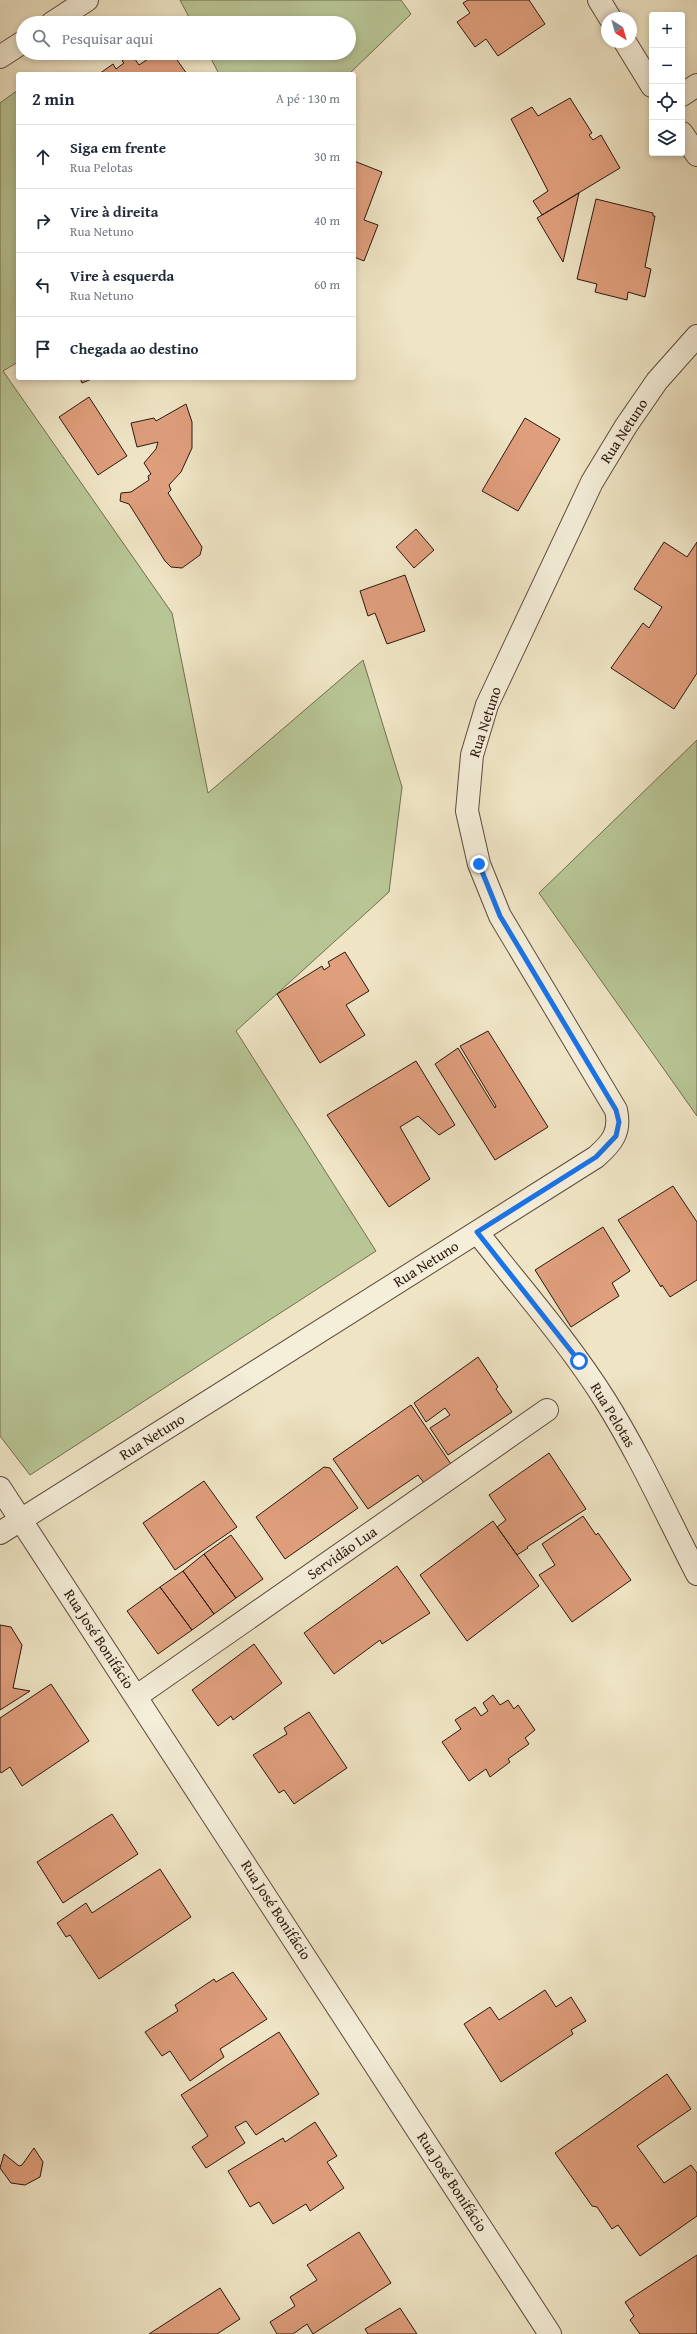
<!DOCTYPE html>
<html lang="pt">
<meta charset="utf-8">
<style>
body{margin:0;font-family:"Gentium Book Plus",serif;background:#f6f6f7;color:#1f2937}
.controls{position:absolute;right:12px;top:12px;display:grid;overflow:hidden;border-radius:4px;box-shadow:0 2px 6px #0003}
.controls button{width:36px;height:36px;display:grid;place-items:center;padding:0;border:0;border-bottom:1px solid #e0e1e3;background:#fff;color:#1f2937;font:20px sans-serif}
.compass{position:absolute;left:601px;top:12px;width:36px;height:36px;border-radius:50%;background:#fff;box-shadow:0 2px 6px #0003;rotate:143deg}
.stop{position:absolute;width:12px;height:12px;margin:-9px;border:3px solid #1a73e8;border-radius:50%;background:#fff}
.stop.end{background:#1a73e8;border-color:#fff;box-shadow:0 1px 4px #0008}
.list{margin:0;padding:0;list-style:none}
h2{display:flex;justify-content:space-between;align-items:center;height:52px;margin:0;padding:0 16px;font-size:17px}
h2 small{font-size:13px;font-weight:400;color:#747a83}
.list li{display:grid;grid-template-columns:26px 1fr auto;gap:12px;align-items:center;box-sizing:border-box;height:64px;padding:0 16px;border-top:1px solid #e0e1e3}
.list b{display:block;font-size:15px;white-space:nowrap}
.list p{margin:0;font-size:13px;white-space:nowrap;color:#747a83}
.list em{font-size:13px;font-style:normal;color:#747a83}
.icon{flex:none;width:22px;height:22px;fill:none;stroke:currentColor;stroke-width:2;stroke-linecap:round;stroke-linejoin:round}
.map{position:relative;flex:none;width:697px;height:2334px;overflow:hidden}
.search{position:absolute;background:#fff;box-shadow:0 2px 6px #0003;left:16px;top:16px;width:340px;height:44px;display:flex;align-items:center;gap:10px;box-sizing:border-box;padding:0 14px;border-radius:22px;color:#747a83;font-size:15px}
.panel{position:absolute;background:#fff;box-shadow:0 2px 6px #0003;left:16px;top:72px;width:340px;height:308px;border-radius:4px}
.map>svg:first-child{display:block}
.green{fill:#b8c595;stroke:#726e52}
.building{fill:#df9e7c;stroke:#2c1810}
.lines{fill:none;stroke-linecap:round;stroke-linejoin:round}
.street-casing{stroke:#5d4b3d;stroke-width:24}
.street{stroke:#f5eed9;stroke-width:22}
.route{stroke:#1a73e8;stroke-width:5}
.labels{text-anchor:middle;stroke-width:3;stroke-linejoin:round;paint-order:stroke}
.street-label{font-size:15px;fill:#2c1810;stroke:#f5eed9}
</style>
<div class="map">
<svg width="697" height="2334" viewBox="0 0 697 2334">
<rect width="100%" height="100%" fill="#efe5c5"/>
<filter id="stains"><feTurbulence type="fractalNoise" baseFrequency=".005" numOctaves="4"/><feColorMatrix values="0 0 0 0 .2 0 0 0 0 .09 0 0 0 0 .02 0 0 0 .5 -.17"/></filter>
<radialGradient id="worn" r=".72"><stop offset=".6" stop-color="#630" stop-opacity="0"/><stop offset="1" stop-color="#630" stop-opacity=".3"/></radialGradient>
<!-- green -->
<path class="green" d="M180,0H401L411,14L349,74H219L208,53H349V23H192Z
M18,90V362L3,371L172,613L208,793L363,660L402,787L389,892L236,1031L376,1251L30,1475L0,1436V103Z
M697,740V1116L539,893Z"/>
<!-- building -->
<path class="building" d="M468,0H529L545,24L498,56L486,39L475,47L457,22L470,13L463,3Z
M157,53H172L187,74H99L113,64L116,69L124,63L122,61L132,55L139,65Z
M570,98L592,133L589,135L593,140L601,135L620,168L542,215L533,201L548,191L511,119L532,107L538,116Z
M354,161L382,172L364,220L378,225L364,261L354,257Z
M579,193L563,262L537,218Z
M596,199L653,213V216H655L645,267L651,269L645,297L628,292L627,300L595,292L597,284L577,279Z
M80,378H94L82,383Z
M89,397L127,456L98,475L59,417Z
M186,404L192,422V448L181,472L169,485L171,490L168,493L202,547L200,555L182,568L171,567L165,561L129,504L120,501L121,493L131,492L149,480L148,476L151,474L144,463L156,449L158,442L137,447L131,423L154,418L156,421Z
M525,418L560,439L518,511L482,491Z
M416,529L434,550L414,568L396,547Z
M664,542L687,557L697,542V673L674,709L611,668L643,623L649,628L662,607L634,589Z
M405,575L425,631L387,644L375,613L368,616L360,591Z
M345,952L369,991L346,1005L365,1035L320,1063L277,994L322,966L324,970L330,966L328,962Z
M488,1031L548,1127L495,1160L435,1064L458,1048L495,1108L496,1106L460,1046Z
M416,1061L455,1125L439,1135L418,1116L400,1127L430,1179L389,1207L327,1115Z
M673,1186L697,1222V1280L670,1297L662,1285L661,1287L618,1220Z
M603,1227L630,1271L612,1283L619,1296L571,1327L535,1270Z
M478,1357L498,1387L496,1389L512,1412L448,1455L430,1428L450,1415L445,1408L426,1422L414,1403Z
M411,1405L455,1470L428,1488L418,1475L368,1509L333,1459Z
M549,1453L586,1509L527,1547L528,1548L517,1555L497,1527L506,1520L489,1495Z
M324,1467L330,1468L358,1508L285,1559L256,1517Z
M204,1481L237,1527L175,1570L143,1523Z
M583,1516L596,1535L598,1533L631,1580L572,1622L539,1575L555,1565L542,1544Z
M493,1521L539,1586L467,1641L420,1575Z
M231,1535L263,1579L236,1598L204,1554Z
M204,1554L236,1598L214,1614L183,1571Z
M397,1566L430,1613L382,1644L380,1640L334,1674L304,1633Z
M183,1571L214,1614L192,1630L160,1587Z
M160,1587L192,1630L158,1654L127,1611Z
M0,1625L11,1627L22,1645L13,1688L30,1691L0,1710Z
M254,1644L282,1683L233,1720L231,1716L218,1726L192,1690Z
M51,1684L89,1741L22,1786L10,1767L1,1773L0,1771V1718Z
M493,1695L500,1705L508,1700L514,1709L518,1705L535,1730L525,1738L529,1744L508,1759L510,1762L490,1777L486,1769L469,1781L442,1742L461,1729L455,1720L475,1707L481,1716L488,1711L483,1703Z
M309,1712L347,1768L294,1804L284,1790L279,1793L253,1755L287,1734L284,1728Z
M112,1814L138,1854L63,1903L37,1862Z
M160,1869L191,1917L99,1979L70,1935L66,1937L57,1923L86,1903L92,1913Z
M233,1972L267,2019L220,2049L224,2057L190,2081L170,2051L162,2056L145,2032L178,2011L175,2005L214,1979L216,1982Z
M545,1990L556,2007L571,1997L586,2021L571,2030L573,2034L501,2082L464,2024L490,2007L499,2020Z
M279,2032L319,2094L256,2135L246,2121L235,2127L245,2143L206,2168L192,2147L208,2136L181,2095Z
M667,2074L691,2109L637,2146L664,2183L691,2165L697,2173V2216L640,2256L618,2225L612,2229L597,2207L592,2206L555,2153Z
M315,2122L337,2156L327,2162L344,2188L310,2211L306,2204L273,2224L259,2202L250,2207L228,2171L283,2138L285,2142Z
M34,2148L43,2162L40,2177L25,2185L11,2183L0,2168L4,2154L19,2166L22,2165Z
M359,2232L391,2283L313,2334L307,2324L293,2334H277L270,2322L295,2306L290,2297L317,2280L307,2265Z
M697,2255V2334H640L630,2320L634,2316L625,2302Z
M220,2288L240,2319L217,2334H149Z
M400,2308L417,2334H368L365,2329Z"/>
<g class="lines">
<defs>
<path id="street" d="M599,0L610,18
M52,23L87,0
M625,42L652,86
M0,57L23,42
M682,95L697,85
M682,133L697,155
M477,1232C520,1287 568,1341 605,1400C640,1456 667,1516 697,1574
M0,1488L550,2334
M0,1533L596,1157C612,1143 621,1132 616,1110L500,916L479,864L467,811L472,755L487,705L592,482L626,426L657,381L697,336
M137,1696L547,1410"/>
</defs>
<!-- street casing -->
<use href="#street" class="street-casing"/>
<!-- street -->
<use href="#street" class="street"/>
</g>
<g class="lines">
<!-- route -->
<path class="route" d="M479,864L500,916L616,1110L619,1122L616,1136L596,1157L477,1232L579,1361"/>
</g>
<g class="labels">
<!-- street labels -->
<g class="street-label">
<text transform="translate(624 431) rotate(-57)" y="5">Rua Netuno</text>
<text transform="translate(485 722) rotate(-72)" y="5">Rua Netuno</text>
<text transform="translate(426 1264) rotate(-32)" y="5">Rua Netuno</text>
<text transform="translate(613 1415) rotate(59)" y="5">Rua Pelotas</text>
<text transform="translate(152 1437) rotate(-32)" y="5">Rua Netuno</text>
<text transform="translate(342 1553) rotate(-35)" y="5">Servidão Lua</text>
<text transform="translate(99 1639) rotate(57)" y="5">Rua José Bonifácio</text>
<text transform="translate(276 1910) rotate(57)" y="5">Rua José Bonifácio</text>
<text transform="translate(452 2182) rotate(57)" y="5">Rua José Bonifácio</text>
</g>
</g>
<rect width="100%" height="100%" filter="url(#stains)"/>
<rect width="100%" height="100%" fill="url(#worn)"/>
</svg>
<div class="controls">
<button>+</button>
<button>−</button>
<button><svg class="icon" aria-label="locate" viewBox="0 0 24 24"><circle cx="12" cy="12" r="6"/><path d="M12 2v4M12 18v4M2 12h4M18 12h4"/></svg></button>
<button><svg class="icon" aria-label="layers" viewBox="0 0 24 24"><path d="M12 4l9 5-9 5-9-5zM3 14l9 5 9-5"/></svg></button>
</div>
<svg class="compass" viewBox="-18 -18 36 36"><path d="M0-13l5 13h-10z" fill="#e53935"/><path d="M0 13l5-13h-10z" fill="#747a83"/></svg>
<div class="stop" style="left:579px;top:1361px"></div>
<div class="stop end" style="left:479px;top:864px"></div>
<div class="search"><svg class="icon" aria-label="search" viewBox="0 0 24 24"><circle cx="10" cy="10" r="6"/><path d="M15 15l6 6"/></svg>Pesquisar aqui</div>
<section class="panel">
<h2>2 min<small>A pé · 130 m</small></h2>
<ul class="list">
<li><svg class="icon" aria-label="ahead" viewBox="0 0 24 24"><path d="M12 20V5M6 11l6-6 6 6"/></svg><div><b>Siga em frente</b><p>Rua Pelotas</p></div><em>30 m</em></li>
<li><svg class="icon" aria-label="right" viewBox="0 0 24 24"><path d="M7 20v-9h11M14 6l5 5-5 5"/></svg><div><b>Vire à direita</b><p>Rua Netuno</p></div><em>40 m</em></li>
<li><svg class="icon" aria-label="left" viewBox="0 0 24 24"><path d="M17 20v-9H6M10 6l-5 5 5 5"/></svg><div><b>Vire à esquerda</b><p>Rua Netuno</p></div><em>60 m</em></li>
<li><svg class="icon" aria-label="arrive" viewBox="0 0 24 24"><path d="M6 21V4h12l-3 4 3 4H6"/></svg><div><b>Chegada ao destino</b></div></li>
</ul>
</section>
</div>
